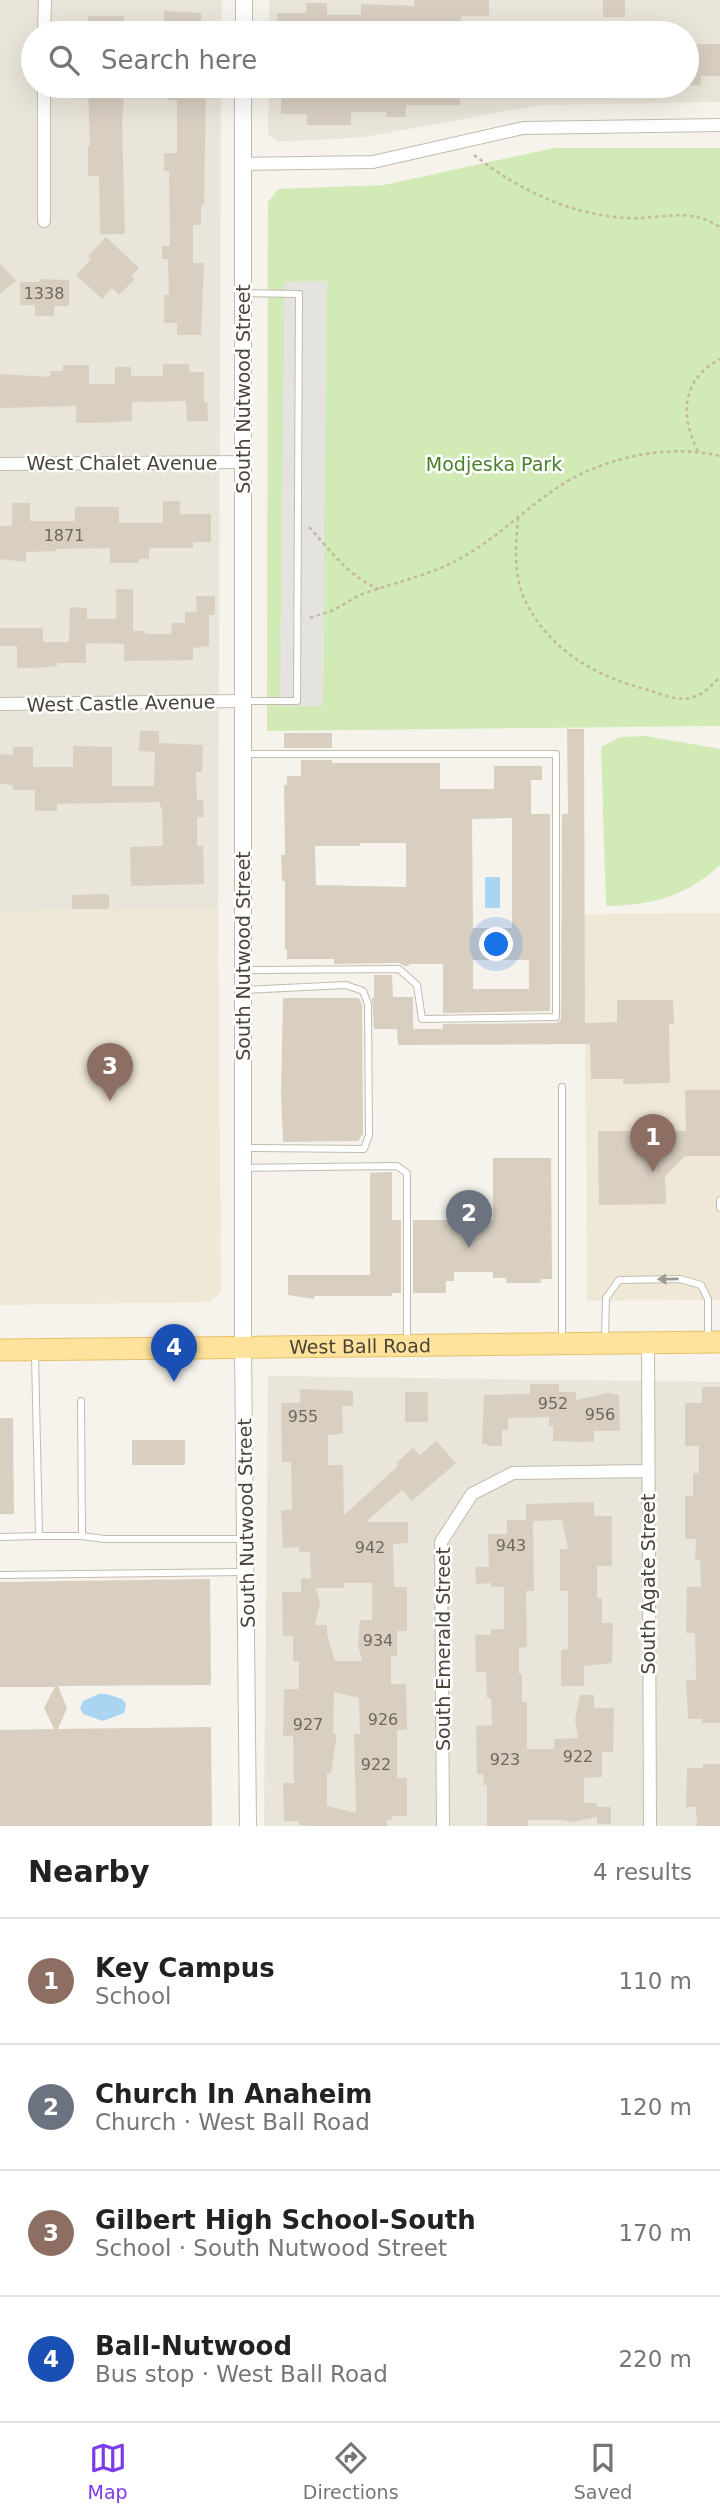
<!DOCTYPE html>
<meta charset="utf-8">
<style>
body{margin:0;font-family:"DejaVu Sans",sans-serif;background:#f2f2f2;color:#222}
.you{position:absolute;left:497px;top:945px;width:24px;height:24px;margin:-18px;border:5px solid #fff;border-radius:50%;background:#1a73e8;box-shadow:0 0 0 10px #1a73e833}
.badge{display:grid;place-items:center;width:46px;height:46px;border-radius:50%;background:#7c3aed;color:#fff;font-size:23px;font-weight:700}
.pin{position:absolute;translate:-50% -58px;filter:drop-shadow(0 2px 4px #0008)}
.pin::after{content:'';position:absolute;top:37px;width:24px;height:21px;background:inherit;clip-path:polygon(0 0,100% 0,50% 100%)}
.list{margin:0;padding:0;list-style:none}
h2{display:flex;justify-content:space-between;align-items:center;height:91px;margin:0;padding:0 28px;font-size:30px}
h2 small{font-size:23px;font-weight:400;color:#767676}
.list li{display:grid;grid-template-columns:46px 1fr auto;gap:21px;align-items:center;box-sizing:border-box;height:126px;padding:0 28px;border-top:2px solid #e0e0e0}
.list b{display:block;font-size:26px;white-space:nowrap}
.list p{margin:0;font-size:23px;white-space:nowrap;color:#767676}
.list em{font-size:23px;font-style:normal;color:#767676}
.icon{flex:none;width:38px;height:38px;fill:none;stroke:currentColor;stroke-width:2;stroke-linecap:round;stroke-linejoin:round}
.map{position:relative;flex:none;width:720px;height:1826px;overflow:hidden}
.search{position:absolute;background:#fff;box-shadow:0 7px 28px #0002;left:21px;right:21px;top:21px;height:77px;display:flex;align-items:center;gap:18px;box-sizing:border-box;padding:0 24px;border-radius:38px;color:#767676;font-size:26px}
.sheet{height:595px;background:#fff}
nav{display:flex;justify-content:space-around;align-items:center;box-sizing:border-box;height:98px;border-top:2px solid #e0e0e0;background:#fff;font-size:19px;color:#767676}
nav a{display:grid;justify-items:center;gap:4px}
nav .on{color:#7c3aed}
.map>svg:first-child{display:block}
.residential{fill:#eae5da}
.education{fill:#efe8d6}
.green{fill:#d2eab5}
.parking{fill:#e5e3e0}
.water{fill:#a9d4f2}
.building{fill:#d8cfc1;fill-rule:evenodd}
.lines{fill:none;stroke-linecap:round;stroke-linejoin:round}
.service-casing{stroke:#c2bbae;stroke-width:8}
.minor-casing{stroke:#c2bbae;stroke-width:14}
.tertiary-casing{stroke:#c2bbae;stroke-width:18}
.primary-casing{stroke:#e6c16a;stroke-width:23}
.path{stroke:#c4b79f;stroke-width:2.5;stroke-dasharray:3.5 3.5;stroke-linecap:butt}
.service{stroke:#fff;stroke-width:6}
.minor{stroke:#fff;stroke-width:12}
.tertiary{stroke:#fff;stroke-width:16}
.primary{stroke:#ffe39c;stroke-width:21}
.oneway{fill:#9c9892}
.labels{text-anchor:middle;stroke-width:5;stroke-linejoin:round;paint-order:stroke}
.number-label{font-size:16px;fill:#6e675b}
.street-label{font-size:19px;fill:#4b4439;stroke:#fff}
.park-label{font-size:19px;fill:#4a7f2a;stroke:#fff}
</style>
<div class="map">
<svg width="720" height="1826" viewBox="0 0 720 1826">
<rect width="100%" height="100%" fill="#f6f3ec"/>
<!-- residential -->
<path class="residential" d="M0,0H222L221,33H33V86H221L218,909L0,911Z
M269,0H720V102L539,105L365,137L278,142L268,135L269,86H687V33H269Z
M268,1376L720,1382V1826H264Z"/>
<!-- education -->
<path class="education" d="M218,909L221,1291L211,1302L0,1305V911Z
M720,913V1300L587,1301L584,914Z"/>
<!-- green -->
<path class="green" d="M554,148H720V726L267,731L268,202L278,189L384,185Z
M646,736L720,749V865C685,897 653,905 606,906L601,747L620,737Z"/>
<!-- parking -->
<path class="parking" d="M327,281L323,706H280L284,282Z"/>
<!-- water -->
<path class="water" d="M485,877H500V908H485Z
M99,1694C107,1693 115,1697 122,1699L126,1704L124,1713L103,1721L83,1714L80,1709L83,1701Z"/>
<!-- building -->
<path class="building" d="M414,0H489V16H461V28H435V33H277V13H306V3H327V15H361V4L414,6Z
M603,0H625V17H603Z
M164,11L201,13V33H164Z
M88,16H124V33H88Z
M687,44H720V76H701V85H687Z
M88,86H125L122,122L125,234H100L99,176H88V146H90Z
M168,86H206L204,205H201V225H193V263H204L201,335H177V323H164V295H169L168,259H162V246H170L169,171H164V153H177V100H168Z
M281,86H460V105H406V117H386V112H351V125H307V114H281Z
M106,237L139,268L131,276L135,279L119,295L112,288L102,299L76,275L91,259L88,256Z
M0,263L16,281L0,294Z
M41,279L69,280V306H54V316H35V305H20V282H39Z
M163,364H189V372H204V402H207L208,421H187L186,401L132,402V421L95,423H76V406L0,408V374L50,377V371H63V365H89V384H115V367H131V375L134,376H163Z
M163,501H180V514H211V542H193V548H149V559H139V563H110V548L56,549V551L26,552V562L0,559V526H12V503H30V521H75V507H119V523H163Z
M116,589H133V631H145V634H171L172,623H185V612H197L196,596H215V615H209V646L193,648V660L124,661V644L86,643V663H57V666L34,668H17V646H0V628H43V642H69L70,607L87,608V619H116Z
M567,729H584L585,1023L617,1022V1000H673L674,1024H669L670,1083L623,1084V1079H591L590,1044L398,1045L397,1029H374L372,998H374V975H392L393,997H413V1029H443V1024L556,1023L561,1020L562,814H568Z
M140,731H159V743L203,745L202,772H196L197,800H203L204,817H197V846H203L204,884L131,886L130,847L163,846L162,807H160V802L57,804V811H35V790H13V785L0,784V754L13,755V747H33V767H73V746L112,747V786H154L155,752L139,751Z
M284,733H332V748H284Z
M301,760H332V763H440V789H494V766H542V780H531V814H550V1011L443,1013V964H409V966H405L399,963L334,964V959H287V950H285V881H282L281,855H285L284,785H287V776H301ZM512,818V928H473L472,819ZM360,843H406V887L316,885L315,846H360ZM473,960H529V989H473Z
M109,894V909H72V895Z
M283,998H359L362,1005L363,1134L358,1141L283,1142L281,1094Z
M685,1090H720V1156H685L665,1176L666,1204L599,1205L598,1131H686Z
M493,1158H551L552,1279H541V1283H506V1278H493V1272H454V1281H446V1293H413V1220H493Z
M392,1172V1220H401V1293H392V1296H314V1299L288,1295V1275H370V1173Z
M530,1384H559V1392H576V1400L608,1393L619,1395L620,1431H594V1442L553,1441V1426H549V1417L508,1418V1430H502V1446H487V1444H482L484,1395L530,1394Z
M702,1387H720V1723H702V1719H688L686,1680H696L695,1633H686L687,1587H701L700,1560H695L696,1539H685V1496H693V1473H699V1446H685V1403H702Z
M300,1389L353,1391V1406H342L343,1434L328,1435V1465H343L344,1515L398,1466L396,1463L413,1448L420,1455L436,1441L456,1463L412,1501L402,1490L366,1522H408V1543L393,1544L394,1587H407V1631H397V1656H391V1684H406L407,1730H397V1778H407V1816H392V1820H382L387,1821V1826H312L299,1825V1821H284L283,1783H294L293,1736H283L284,1689H299V1662L293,1661V1636H283L282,1592H301V1578L311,1579L310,1552H299V1547L283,1548L281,1510H292L291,1462H282L281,1403H300ZM344,1583H372V1620H360L358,1645L362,1661H335L327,1634V1625H315L320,1603L316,1588H344ZM334,1692L359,1698L360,1734H354L356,1813L327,1806V1773H331L337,1734H333Z
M405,1392H428V1422H405Z
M0,1418H13L14,1514H0Z
M132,1440H185V1465H132Z
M594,1502V1516H612V1566H597V1598H602V1623H613L612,1663L584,1666V1686H561V1650L568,1649V1591H560V1549H568L562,1520L533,1521L534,1591H526L527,1647L519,1648V1674H522V1702H527V1749H554V1739L578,1738L575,1720L580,1695H594V1708H614L613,1752H602V1777L584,1778V1803H597V1807H611V1824H597V1817L573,1822L562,1820H528V1826H487V1785H484L483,1774H477L476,1726L492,1725L491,1698H487L486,1672H476L475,1635H491V1629H504V1587H491V1583L476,1584L475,1567H489L488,1534H507V1520H526V1504Z
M210,1579L211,1685L58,1686L67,1708L58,1729L211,1727L212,1826H0V1730L54,1729L44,1708L55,1687H0V1582Z
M703,1764H720V1826H697L696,1807H686L687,1768H703Z"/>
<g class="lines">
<defs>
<path id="service" d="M244,701H297L299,294L244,293
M243,970L399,969L417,985L422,1019L556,1017V754H244
M244,990L346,985L363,991L368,1004L369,1135L364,1149L246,1148
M562,1087V1342
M244,1168L397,1166L407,1173V1343
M720,1200V1208
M605,1339L606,1298L619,1280L680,1279L701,1285L708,1299V1340
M39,1536H82L81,1401
M82,1536L104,1539H245
M0,1537L39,1536L35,1355
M0,1575L245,1572"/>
<path id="minor" d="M44,33L45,0
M242,164L373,162L523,128L720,125
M44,221V86
M0,464L243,462
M0,704L242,701
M648,1343L650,1826
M443,1826L441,1542L472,1494L513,1473L648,1471"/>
<path id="tertiary" d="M244,33V0
M243,86V1347L248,1826"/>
<g id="primary">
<path id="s1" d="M0,1350L720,1342"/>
</g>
</defs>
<!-- service casing -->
<use href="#service" class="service-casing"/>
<!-- minor casing -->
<use href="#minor" class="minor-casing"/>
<!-- tertiary casing -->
<use href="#tertiary" class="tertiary-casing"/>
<!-- primary casing -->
<use href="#primary" class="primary-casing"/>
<!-- path -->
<path class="path" d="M474,155C519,190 568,214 626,218C662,220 687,206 720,227
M698,451C680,416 681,380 720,359
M518,518C516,545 513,572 524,598C548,650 595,676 648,690C662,694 675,701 690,698C703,695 711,686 720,677
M309,527C331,551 349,577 379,589
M310,618C317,615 324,614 331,611C344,606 354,596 368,592C400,581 434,574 463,557C500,536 530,504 566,482C611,456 670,444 720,456"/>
<!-- service -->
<use href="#service" class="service"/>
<!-- minor -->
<use href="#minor" class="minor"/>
<!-- tertiary -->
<use href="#tertiary" class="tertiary"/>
<!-- primary -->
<use href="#primary" class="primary"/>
</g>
<!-- one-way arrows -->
<defs><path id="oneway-solid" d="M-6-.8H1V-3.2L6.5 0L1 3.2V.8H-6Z" transform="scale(1.75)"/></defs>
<use class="oneway" href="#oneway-solid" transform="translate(668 1279) rotate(179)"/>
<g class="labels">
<!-- number labels -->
<g class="number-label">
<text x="44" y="299">1338</text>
<text x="64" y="541">1871</text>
<text x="553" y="1409">952</text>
<text x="600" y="1420">956</text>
<text x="303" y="1422">955</text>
<text x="511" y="1551">943</text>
<text x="370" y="1553">942</text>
<text x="378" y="1646">934</text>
<text x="383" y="1725">926</text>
<text x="308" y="1730">927</text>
<text x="578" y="1762">922</text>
<text x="505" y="1765">923</text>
<text x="376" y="1770">922</text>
</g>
<!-- street labels -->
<g class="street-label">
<text transform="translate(243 389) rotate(-90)" y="7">South Nutwood Street</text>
<text x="122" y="470">West Chalet Avenue</text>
<text transform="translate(121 703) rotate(-1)" y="7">West Castle Avenue</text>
<text transform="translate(243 956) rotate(-90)" y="7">South Nutwood Street</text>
<text dy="7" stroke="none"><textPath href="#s1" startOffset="360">West Ball Road</textPath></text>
<text transform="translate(246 1523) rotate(-91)" y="7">South Nutwood Street</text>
<text transform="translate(648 1584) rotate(-90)" y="7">South Agate Street</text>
<text transform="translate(443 1649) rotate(-90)" y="7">South Emerald Street</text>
</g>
<!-- park labels -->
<g class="park-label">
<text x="494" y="471">Modjeska Park</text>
</g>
</g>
</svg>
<div class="you"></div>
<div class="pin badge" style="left:653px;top:1172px;background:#8d6e63">1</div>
<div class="pin badge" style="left:469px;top:1248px;background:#6b7280">2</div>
<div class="pin badge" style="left:110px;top:1101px;background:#8d6e63">3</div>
<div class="pin badge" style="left:174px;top:1382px;background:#1a4fb4">4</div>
<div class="search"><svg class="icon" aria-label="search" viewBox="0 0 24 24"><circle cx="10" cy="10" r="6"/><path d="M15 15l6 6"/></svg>Search here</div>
</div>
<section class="sheet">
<h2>Nearby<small>4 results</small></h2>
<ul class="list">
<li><span class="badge" style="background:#8d6e63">1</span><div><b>Key Campus</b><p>School</p></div><em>110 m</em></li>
<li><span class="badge" style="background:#6b7280">2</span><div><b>Church In Anaheim</b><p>Church · West Ball Road</p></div><em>120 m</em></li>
<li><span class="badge" style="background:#8d6e63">3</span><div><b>Gilbert High School-South</b><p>School · South Nutwood Street</p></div><em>170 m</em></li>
<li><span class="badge" style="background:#1a4fb4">4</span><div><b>Ball-Nutwood</b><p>Bus stop · West Ball Road</p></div><em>220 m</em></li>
</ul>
</section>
<nav>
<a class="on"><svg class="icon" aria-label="map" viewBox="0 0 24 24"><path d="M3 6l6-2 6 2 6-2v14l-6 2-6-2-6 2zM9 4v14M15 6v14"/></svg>Map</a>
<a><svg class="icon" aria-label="directions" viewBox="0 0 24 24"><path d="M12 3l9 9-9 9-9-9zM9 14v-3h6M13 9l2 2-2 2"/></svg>Directions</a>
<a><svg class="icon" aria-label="saved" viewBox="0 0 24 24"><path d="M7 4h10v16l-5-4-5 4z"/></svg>Saved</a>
</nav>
